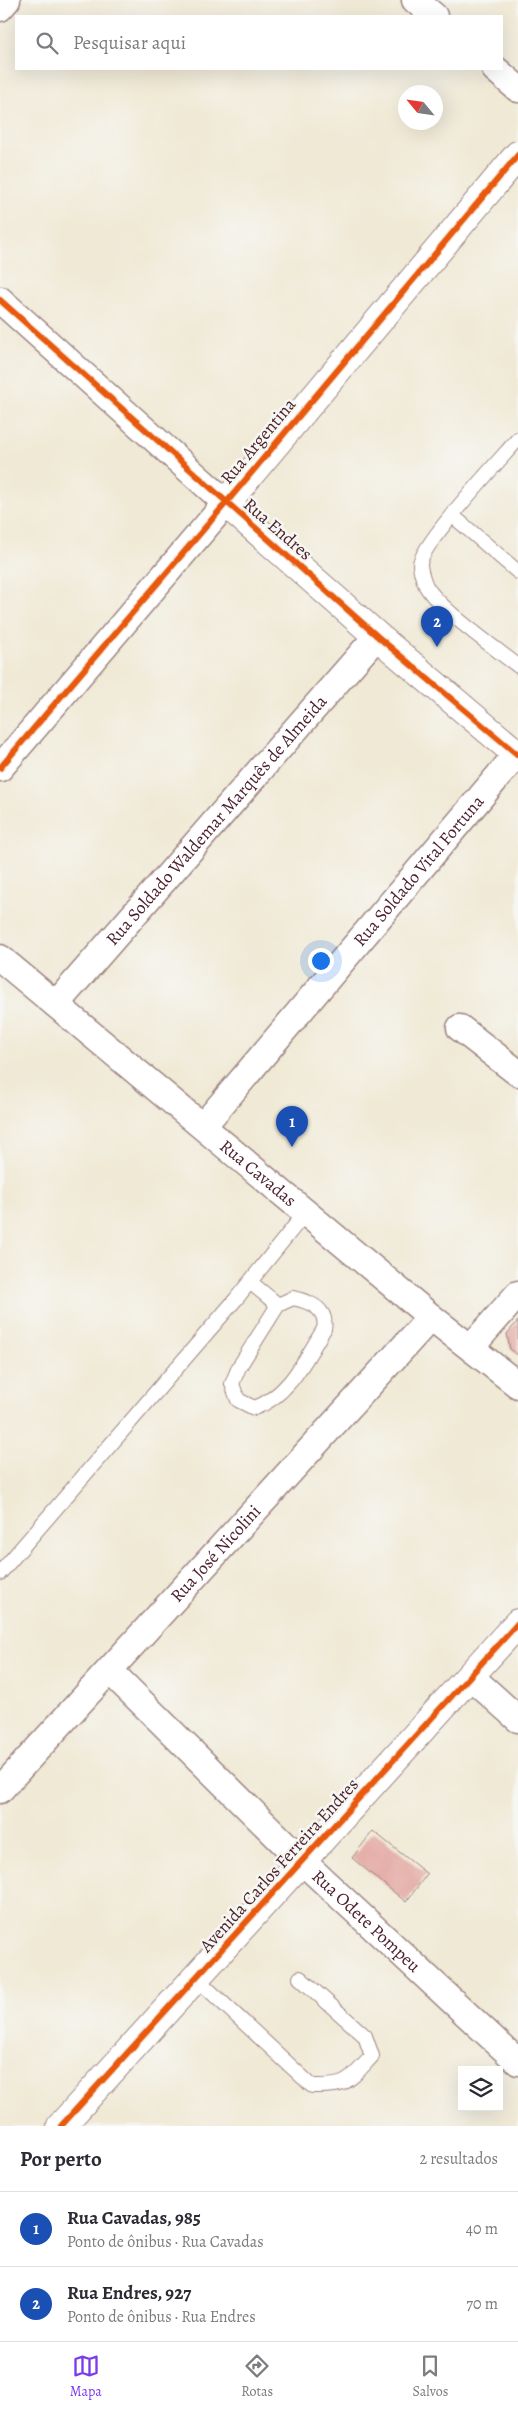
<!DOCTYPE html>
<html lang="pt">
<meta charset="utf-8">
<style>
body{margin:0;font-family:Alegreya,serif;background:#f2f2f3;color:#2b2b33}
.controls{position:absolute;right:15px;bottom:15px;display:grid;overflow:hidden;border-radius:0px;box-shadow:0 5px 20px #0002}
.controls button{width:45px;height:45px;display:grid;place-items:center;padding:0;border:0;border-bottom:1px solid #e1e1e2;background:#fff;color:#2b2b33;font:25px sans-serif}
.compass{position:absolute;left:398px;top:85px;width:45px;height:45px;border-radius:50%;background:#fff;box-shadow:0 5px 20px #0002;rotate:299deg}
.you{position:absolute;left:320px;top:960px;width:18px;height:18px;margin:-12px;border:4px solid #fff;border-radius:50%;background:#1a73e8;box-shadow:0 0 0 8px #1a73e833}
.badge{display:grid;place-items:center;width:32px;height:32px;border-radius:50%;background:#7c3aed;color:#fff;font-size:16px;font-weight:700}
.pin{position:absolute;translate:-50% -41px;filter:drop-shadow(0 1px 2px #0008)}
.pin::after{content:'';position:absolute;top:26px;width:18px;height:15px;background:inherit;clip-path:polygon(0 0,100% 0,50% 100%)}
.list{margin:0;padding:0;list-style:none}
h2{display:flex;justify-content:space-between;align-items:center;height:65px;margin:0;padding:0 20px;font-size:21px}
h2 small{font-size:16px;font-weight:400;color:#7c7c81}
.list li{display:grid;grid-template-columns:32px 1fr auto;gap:15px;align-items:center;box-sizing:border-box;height:75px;padding:0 20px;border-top:1px solid #e1e1e2}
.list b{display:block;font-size:19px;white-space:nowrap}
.list p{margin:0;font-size:16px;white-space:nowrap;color:#7c7c81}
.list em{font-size:16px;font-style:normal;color:#7c7c81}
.icon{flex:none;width:28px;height:28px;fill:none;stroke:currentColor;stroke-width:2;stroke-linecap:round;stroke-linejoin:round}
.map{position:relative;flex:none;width:518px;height:2126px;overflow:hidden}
.search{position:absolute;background:#fff;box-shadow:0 5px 20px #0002;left:15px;right:15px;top:15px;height:55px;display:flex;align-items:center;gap:12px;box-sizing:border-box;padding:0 18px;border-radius:0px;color:#7c7c81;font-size:19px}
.sheet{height:215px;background:#fff}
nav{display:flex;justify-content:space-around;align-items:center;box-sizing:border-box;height:70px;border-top:1px solid #e1e1e2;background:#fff;font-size:14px;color:#7c7c81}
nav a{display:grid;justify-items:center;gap:2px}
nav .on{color:#7c3aed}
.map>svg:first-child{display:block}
.building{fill:#e3a6a0}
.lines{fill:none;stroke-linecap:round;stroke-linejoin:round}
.service-casing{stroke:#9d8480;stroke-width:16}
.minor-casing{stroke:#9d8480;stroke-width:29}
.tertiary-casing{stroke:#9d8480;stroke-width:30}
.service{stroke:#fff;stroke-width:14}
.minor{stroke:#fff;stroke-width:26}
.tertiary{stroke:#fff;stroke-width:28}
.cycleway-casing{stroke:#f6f6f2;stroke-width:9}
.cycleway{stroke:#e8590c;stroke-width:6}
.labels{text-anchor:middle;stroke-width:5;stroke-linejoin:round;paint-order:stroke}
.street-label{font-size:18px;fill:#4a1f2b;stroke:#f6f6f2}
</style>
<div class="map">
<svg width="518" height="2126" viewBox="0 0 518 2126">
<rect width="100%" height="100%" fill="#f6f6f2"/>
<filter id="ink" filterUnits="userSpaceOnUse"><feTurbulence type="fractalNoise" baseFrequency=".02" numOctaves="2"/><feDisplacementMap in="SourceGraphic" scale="10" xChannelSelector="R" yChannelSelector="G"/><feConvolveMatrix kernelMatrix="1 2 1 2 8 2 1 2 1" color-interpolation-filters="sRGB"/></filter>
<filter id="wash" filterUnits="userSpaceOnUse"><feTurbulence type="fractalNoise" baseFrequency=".0096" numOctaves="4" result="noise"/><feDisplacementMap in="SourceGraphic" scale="20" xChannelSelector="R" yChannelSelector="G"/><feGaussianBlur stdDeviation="1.12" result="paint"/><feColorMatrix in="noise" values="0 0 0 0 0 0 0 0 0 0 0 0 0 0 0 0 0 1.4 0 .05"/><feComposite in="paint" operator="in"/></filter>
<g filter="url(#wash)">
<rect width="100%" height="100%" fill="#f0e9d5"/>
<g id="blocks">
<!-- building -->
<path class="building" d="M518,1321V1355L510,1349L507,1334Z
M373,1831L427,1874L406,1902L352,1858Z"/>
</g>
</g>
<g filter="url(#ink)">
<use href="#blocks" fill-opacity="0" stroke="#9d8480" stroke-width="1"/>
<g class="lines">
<defs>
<path id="service" d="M518,439C501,459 421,544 420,564C420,570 424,582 426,586C439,609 495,648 518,666
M453,516L518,572
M250,1282L278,1305
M293,1298C311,1302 328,1309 324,1329C306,1358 289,1396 254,1408L238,1400L232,1384L239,1367L278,1305Z
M0,1573L236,1299L306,1212
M196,1978L312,2086C348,2087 348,2082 372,2056L365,2036L300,1978"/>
<g id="minor">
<path d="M415,0L434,16"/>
<path d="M0,8L7,0"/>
<path d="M495,69L518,89"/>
<path d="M0,300L226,503L0,768"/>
<path id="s1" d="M0,958L431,1317L518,1385"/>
<path id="s2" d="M56,1004L377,636"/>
<path d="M460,1028L518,1073"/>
<path id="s3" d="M203,1126L517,754"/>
<path d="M471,1347L518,1294"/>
<path id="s4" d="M110,1671L302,1861L518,2062"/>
<path d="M470,1676L518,1719"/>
<path id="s5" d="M0,1790L431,1317"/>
</g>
<path id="tertiary" d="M518,155L226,503L377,636L518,755
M61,2126L518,1623"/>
</defs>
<!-- service casing -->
<use href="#service" class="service-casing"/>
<!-- minor casing -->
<use href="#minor" class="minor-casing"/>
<!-- tertiary casing -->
<use href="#tertiary" class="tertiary-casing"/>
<!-- service -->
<use href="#service" class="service"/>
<!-- minor -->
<use href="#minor" class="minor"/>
<!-- tertiary -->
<use href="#tertiary" class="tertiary"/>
<defs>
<path id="cycleway" d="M0,300L377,636L518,755
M0,768L226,503L518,155
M61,2126L518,1623"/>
</defs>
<!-- cycleway casing -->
<use href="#cycleway" class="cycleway-casing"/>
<!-- cycleway -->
<use href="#cycleway" class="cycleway"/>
</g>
</g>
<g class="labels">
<!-- street labels -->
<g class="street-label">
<text transform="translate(258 441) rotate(-50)" y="6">Rua Argentina</text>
<text transform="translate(278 529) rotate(41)" y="6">Rua Endres</text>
<text dy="6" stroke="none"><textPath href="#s2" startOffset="244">Rua Soldado Waldemar Marquês de Almeida</textPath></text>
<text dy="6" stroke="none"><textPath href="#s3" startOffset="334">Rua Soldado Vital Fortuna</textPath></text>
<text dy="6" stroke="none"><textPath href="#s1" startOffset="336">Rua Cavadas</textPath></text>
<text dy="6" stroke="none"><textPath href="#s5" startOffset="320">Rua José Nicolini</textPath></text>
<text transform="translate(279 1865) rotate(-48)" y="6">Avenida Carlos Ferreira Endres</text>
<text dy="6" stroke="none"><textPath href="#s4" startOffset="358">Rua Odete Pompeu</textPath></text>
</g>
</g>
</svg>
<div class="controls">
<button><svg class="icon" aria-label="layers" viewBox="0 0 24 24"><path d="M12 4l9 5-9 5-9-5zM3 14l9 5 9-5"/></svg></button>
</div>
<svg class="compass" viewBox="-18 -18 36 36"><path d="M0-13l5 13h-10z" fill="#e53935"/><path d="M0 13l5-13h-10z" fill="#7c7c81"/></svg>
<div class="you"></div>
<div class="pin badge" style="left:292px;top:1147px;background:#1a4fb4">1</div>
<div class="pin badge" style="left:437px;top:647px;background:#1a4fb4">2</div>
<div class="search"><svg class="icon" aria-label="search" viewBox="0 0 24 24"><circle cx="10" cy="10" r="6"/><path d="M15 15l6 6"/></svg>Pesquisar aqui</div>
</div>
<section class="sheet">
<h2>Por perto<small>2 resultados</small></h2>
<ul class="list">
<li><span class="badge" style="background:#1a4fb4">1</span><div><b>Rua Cavadas, 985</b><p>Ponto de ônibus · Rua Cavadas</p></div><em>40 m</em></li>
<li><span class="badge" style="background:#1a4fb4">2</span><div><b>Rua Endres, 927</b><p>Ponto de ônibus · Rua Endres</p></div><em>70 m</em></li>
</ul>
</section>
<nav>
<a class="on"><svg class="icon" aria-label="map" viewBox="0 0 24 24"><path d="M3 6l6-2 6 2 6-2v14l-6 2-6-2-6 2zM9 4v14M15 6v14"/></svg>Mapa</a>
<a><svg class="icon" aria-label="directions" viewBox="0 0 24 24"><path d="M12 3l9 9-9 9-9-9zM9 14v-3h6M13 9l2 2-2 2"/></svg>Rotas</a>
<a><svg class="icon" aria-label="saved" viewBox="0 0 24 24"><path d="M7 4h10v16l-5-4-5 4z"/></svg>Salvos</a>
</nav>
